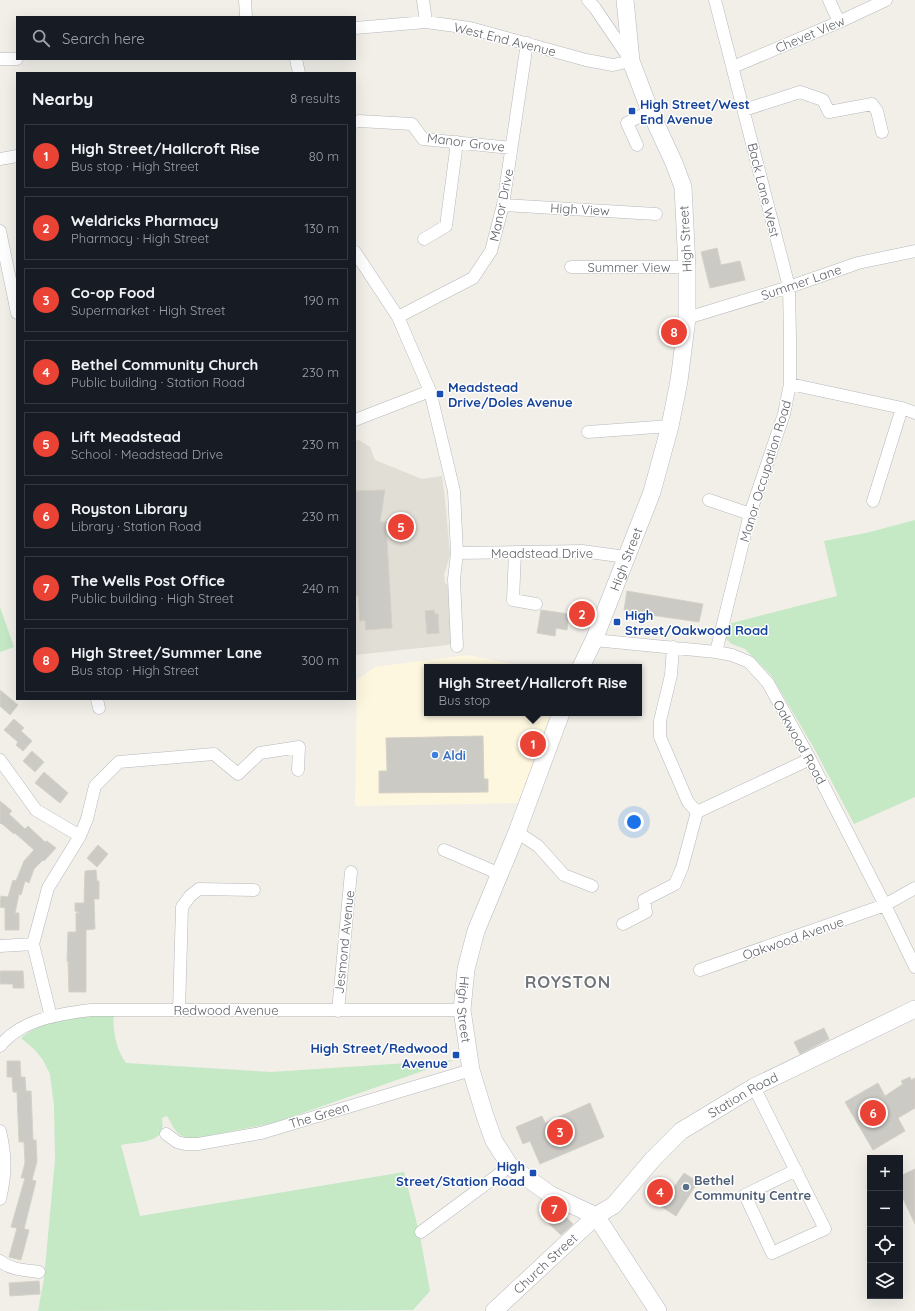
<!DOCTYPE html>
<meta charset="utf-8">
<style>
body{margin:0;font-family:Quicksand,sans-serif;background:#242831;color:#f1f3f6}
.controls{position:absolute;right:12px;bottom:12px;display:grid;overflow:hidden;border-radius:0px;box-shadow:0 4px 16px #0002}
.controls button{width:36px;height:36px;display:grid;place-items:center;padding:0;border:0;border-bottom:1px solid #363941;background:#171b24;color:#f1f3f6;font:20px sans-serif}
.you{position:absolute;left:634px;top:822px;width:14px;height:14px;margin:-10px;border:3px solid #fff;border-radius:50%;background:#1a73e8;box-shadow:0 0 0 6px #1a73e833}
.badge{display:grid;place-items:center;width:26px;height:26px;border-radius:50%;background:#ea4335;color:#fff;font-size:13px;font-weight:700}
.pin{position:absolute;translate:-50% -50%;border:2px solid #fff;box-shadow:0 1px 4px #0006}
.popup{position:absolute;left:424px;top:664px;width:218px;height:52px;box-sizing:border-box;display:grid;place-content:center;border-radius:0px;background:#171b24;filter:drop-shadow(0 1px 3px #0005);font-size:13px;white-space:nowrap;color:#9ea1a6}
.popup b{font-size:15px;color:#f1f3f6}
.popup::after{content:'';position:absolute;left:50%;top:100%;margin-left:-8px;border:8px solid transparent;border-top-color:#171b24}
.list{margin:0;padding:0;list-style:none}
h2{display:flex;justify-content:space-between;align-items:center;height:52px;margin:0;padding:0 16px;font-size:17px}
h2 small{font-size:13px;font-weight:400;color:#9ea1a6}
.list li{display:grid;grid-template-columns:26px 1fr auto;gap:12px;align-items:center;box-sizing:border-box;height:64px;margin:0 8px 8px;padding:0 8px;border:1px solid #363941;border-radius:0px}
.list b{display:block;font-size:15px;white-space:nowrap}
.list p{margin:0;font-size:13px;white-space:nowrap;color:#9ea1a6}
.list em{font-size:13px;font-style:normal;color:#9ea1a6}
.icon{flex:none;width:22px;height:22px;fill:none;stroke:currentColor;stroke-width:2;stroke-linecap:round;stroke-linejoin:round}
.map{position:relative;flex:none;width:915px;height:1311px;overflow:hidden}
.search{position:absolute;background:#171b24;box-shadow:0 4px 16px #0002;left:16px;top:16px;width:340px;height:44px;display:flex;align-items:center;gap:10px;box-sizing:border-box;padding:0 14px;border-radius:0px;color:#9ea1a6;font-size:15px}
.panel{position:absolute;background:#171b24;box-shadow:0 4px 16px #0002;left:16px;top:72px;width:340px;height:628px;border-radius:0px}
.map>svg:first-child{display:block}
.commercial{fill:#fef7e0}
.education{fill:#e1ded6}
.green{fill:#c5e8c5}
.building{fill:#cccac5;stroke:#d6d1c6}
.lines{fill:none;stroke-linecap:round;stroke-linejoin:round}
.minor-casing{stroke:#b5b8bc;stroke-width:13}
.secondary-casing{stroke:#b6babf;stroke-width:18}
.minor{stroke:#fff;stroke-width:12}
.secondary{stroke:#fff;stroke-width:17}
.transit-dot{fill:#1a4fb4;stroke:#fff;stroke-width:1.5}
.shop-dot{fill:#3f7fe0;stroke:#fff;stroke-width:1.5}
.service-dot{fill:#5c6f8a;stroke:#fff;stroke-width:1.5}
.labels{text-anchor:middle;stroke-width:3;stroke-linejoin:round;paint-order:stroke}
.street-label{font-size:13px;fill:#5f6368;stroke:#fff}
.transit-label{font-size:13px;font-weight:bold;fill:#164399;stroke:#fff;text-anchor:start}
.shop-label{font-size:13px;font-weight:bold;fill:#366cbe;stroke:#fff;text-anchor:start}
.service-label{font-size:13px;font-weight:bold;fill:#4e5e75;stroke:#fff;text-anchor:start}
.district-label{font-size:17px;font-weight:bold;letter-spacing:1px;fill:#70757a;stroke:#fff}
</style>
<div class="map">
<svg width="915" height="1311" viewBox="0 0 915 1311">
<rect width="100%" height="100%" fill="#f1efe8"/>
<!-- commercial -->
<path class="commercial" d="M467,655L528,667H427V713H552L519,803L355,806L357,680L375,667Z"/>
<!-- education -->
<path class="education" d="M359,440L370,447L375,460L422,479L442,476L445,499L450,555L444,575L445,583L450,587L452,642L448,645L355,655V441Z"/>
<!-- green -->
<path class="green" d="M915,520V797L854,824L814,748L771,675L745,649L732,644L726,639L728,624L837,596L824,541L866,533Z
M0,607L14,647L0,652Z
M114,1013C112,1029 116,1050 126,1063L271,1072L454,1060L274,1123L196,1138C177,1139 176,1131 167,1116L162,1118C162,1121 163,1125 162,1128C160,1144 133,1142 121,1145L140,1216L404,1172L420,1236L430,1291L413,1310L38,1311L44,1279L55,1160L54,1106L50,1074L43,1060L35,1050L21,1038C46,1017 83,1017 114,1013Z"/>
<!-- building -->
<path class="building" d="M717,248L721,265L740,261L745,280L710,288L701,252Z
M385,490L380,522H386L392,628L366,630L365,620L360,621L358,596H355V491Z
M627,591L703,604L699,622L644,614L624,610Z
M572,607L593,610L591,621L570,618Z
M434,610L435,614H438L439,633L427,634L425,611Z
M541,610L569,614L567,630L556,628L555,636L537,633Z
M0,690L18,705L10,715L0,706Z
M14,719L24,728L21,731L32,741L23,751L16,745L18,742L4,730Z
M483,736L484,779H488V792L379,793V771H387L386,738Z
M32,751L44,762L35,772L23,761Z
M44,772L68,793L60,803L35,783Z
M0,801L12,811L9,814L25,829L28,826L45,842L47,841L56,848L44,861L43,860L34,869L29,883L25,881L21,895L19,894L15,913H19V930H5V908L0,907L1,896L8,897L13,880L16,881L24,861L34,850L15,833L14,834L1,823L0,824Z
M98,845L108,854L97,867L87,858Z
M96,870L97,881H99V899H94L95,929L86,930V992H69L68,961H67L68,932H76V913H80L75,911V903H84L85,871Z
M0,971H23L24,988H13V984H0Z
M824,1028L829,1039L800,1054L794,1042Z
M7,1061H20L21,1077H25L26,1091H31L33,1140H36L37,1161L32,1180L36,1181L24,1229L29,1230L21,1260L9,1257L17,1228L11,1227L25,1178H21L25,1163L24,1142H19L17,1092H13L12,1077H7Z
M910,1077L911,1080L915,1078V1108L898,1118L905,1131L873,1150L845,1102L878,1083L885,1096L903,1084L901,1081Z
M590,1103L604,1137L540,1164L530,1141L523,1144L516,1127L542,1116L545,1123Z
M915,1169V1224L900,1192V1176Z
M684,1173L698,1182L676,1216L646,1197L659,1177L674,1187Z
M549,1205L559,1210L573,1224L561,1235L540,1215Z
M39,1281L40,1294L10,1296L9,1283Z"/>
<g class="lines">
<defs>
<path id="minor" d="M245,0L246,17
M423,0L426,22
M715,0L789,287L790,338V384L784,414L750,514L716,652
M829,0L839,22
M355,28L426,22L470,28L586,60L613,65L631,61L595,8L588,0
M0,59H17
M296,59L299,73
M733,67L839,22L886,0
M744,110L800,92L823,100L829,112L872,104L877,111L882,132
M355,122L359,121L412,124L423,139L511,148
M637,145L627,123L650,111
M0,159L17,156
M503,205L656,214
M0,231L17,313
M424,239L446,226L457,142
M355,252L398,317L430,391L454,491L457,553L582,551L626,557
M571,267H687
M398,317L473,278L491,251L503,205L527,43
M687,318L789,287L858,263L915,251
M790,384L902,408L915,413
M355,420L430,391
M588,432L670,426
M709,500L750,514
M873,501L902,408
M515,552L513,600L536,604
M457,553L454,579L457,646
M594,640L716,652L732,655L749,662L768,683L810,759L885,905L915,967
M673,647L671,675L660,721V737L688,802L697,812
M97,699L99,708
M0,760L36,810L80,836
M517,832L538,846L564,875L592,886
M444,850L500,874
M623,924L646,912L644,900L675,884L682,868L697,812L810,759
M0,946L33,944
M700,970L885,905L915,888
M179,1010L182,907L190,896L199,889L254,890
M338,1011L351,872
M51,1017L33,944L48,888L80,836L87,819L95,786L119,762L214,754L238,774L260,753L299,747L298,770
M0,1046C22,1019 59,1014 91,1010H462
M754,1087L825,1229L772,1253L745,1195L796,1170
M0,1131C6,1156 6,1174 0,1199
M166,1134L177,1142L185,1144H198L261,1133L471,1070
M421,1232L510,1166
M0,1261C11,1270 25,1270 39,1272"/>
<g id="secondary">
<path id="s1" d="M581,667L594,640L652,492L670,426L679,381L687,318V267L683,187L674,163L650,111L631,61L625,0"/>
<path id="s2" d="M561,713L517,832L476,931L466,969L462,1010L471,1070L485,1116L494,1141L510,1166L551,1195L596,1216"/>
<path d="M596,1216L658,1311"/>
<path id="s3" d="M494,1311L596,1216L614,1205L653,1159L681,1131L754,1087L915,1009"/>
</g>
</defs>
<!-- minor casing -->
<use href="#minor" class="minor-casing"/>
<!-- secondary casing -->
<use href="#secondary" class="secondary-casing"/>
<!-- minor -->
<use href="#minor" class="minor"/>
<!-- secondary -->
<use href="#secondary" class="secondary"/>
</g>
<!-- markers -->
<g class="transit-dot">
<rect x="628" y="107" width="8" height="8" rx="2"/>
<rect x="436" y="390" width="8" height="8" rx="2"/>
<rect x="613" y="618" width="8" height="8" rx="2"/>
<rect x="452" y="1051" width="8" height="8" rx="2"/>
<rect x="529" y="1169" width="8" height="8" rx="2"/>
</g>
<circle class="shop-dot" cx="435" cy="755" r="4"/>
<circle class="service-dot" cx="686" cy="1187" r="4"/>
<g class="labels">
<!-- street labels -->
<g class="street-label">
<text transform="translate(810 34) rotate(-23)" y="5">Chevet View</text>
<text transform="translate(505 39) rotate(14)" y="5">West End Avenue</text>
<text transform="translate(466 142) rotate(7)" y="5">Manor Grove</text>
<text transform="translate(764 190) rotate(76)" y="5">Back Lane West</text>
<text transform="translate(501 205) rotate(-78)" y="5">Manor Drive</text>
<text transform="translate(580 209) rotate(3)" y="5">High View</text>
<text transform="translate(685 239) rotate(-93)" y="5">High Street</text>
<text x="629" y="272">Summer View</text>
<text transform="translate(801 282) rotate(-19)" y="5">Summer Lane</text>
<text transform="translate(765 471) rotate(-73)" y="5">Manor Occupation Road</text>
<text x="542" y="558">Meadstead Drive</text>
<text dy="5" stroke="none"><textPath href="#s1" startOffset="117">High Street</textPath></text>
<text transform="translate(800 742) rotate(61)" y="5">Oakwood Road</text>
<text transform="translate(793 938) rotate(-19)" y="5">Oakwood Avenue</text>
<text transform="translate(344 942) rotate(-84)" y="5">Jesmond Avenue</text>
<text dy="5" stroke="none"><textPath href="#s2" startOffset="314">High Street</textPath></text>
<text x="226" y="1015">Redwood Avenue</text>
<text dy="5" stroke="none"><textPath href="#s3" startOffset="332">Station Road</textPath></text>
<text transform="translate(319 1115) rotate(-17)" y="5">The Green</text>
<text dy="5" stroke="none"><textPath href="#s3" startOffset="70">Church Street</textPath></text>
</g>
<!-- transit labels -->
<g class="transit-label">
<text x="640" y="109">High Street/West<tspan x="640" dy="15">End Avenue</tspan></text>
<text x="448" y="392">Meadstead<tspan x="448" dy="15">Drive/Doles Avenue</tspan></text>
<text x="625" y="620">High<tspan x="625" dy="15">Street/Oakwood Road</tspan></text>
<text x="448" y="1053" text-anchor="end">High Street/Redwood<tspan x="448" dy="15">Avenue</tspan></text>
<text x="525" y="1171" text-anchor="end">High<tspan x="525" dy="15">Street/Station Road</tspan></text>
</g>
<!-- shop labels -->
<g class="shop-label">
<text x="443" y="760">Aldi</text>
</g>
<!-- service labels -->
<g class="service-label">
<text x="694" y="1185">Bethel<tspan x="694" dy="15">Community Centre</tspan></text>
</g>
<!-- district labels -->
<g class="district-label">
<text x="568" y="988">ROYSTON</text>
</g>
</g>
</svg>
<div class="controls">
<button>+</button>
<button>−</button>
<button><svg class="icon" aria-label="locate" viewBox="0 0 24 24"><circle cx="12" cy="12" r="6"/><path d="M12 2v4M12 18v4M2 12h4M18 12h4"/></svg></button>
<button><svg class="icon" aria-label="layers" viewBox="0 0 24 24"><path d="M12 4l9 5-9 5-9-5zM3 14l9 5 9-5"/></svg></button>
</div>
<div class="you"></div>
<div class="pin badge" style="left:533px;top:744px">1</div>
<div class="popup"><b>High Street/Hallcroft Rise</b>Bus stop</div>
<div class="pin badge" style="left:582px;top:614px">2</div>
<div class="pin badge" style="left:560px;top:1132px">3</div>
<div class="pin badge" style="left:660px;top:1192px">4</div>
<div class="pin badge" style="left:401px;top:527px">5</div>
<div class="pin badge" style="left:873px;top:1113px">6</div>
<div class="pin badge" style="left:554px;top:1209px">7</div>
<div class="pin badge" style="left:674px;top:332px">8</div>
<div class="search"><svg class="icon" aria-label="search" viewBox="0 0 24 24"><circle cx="10" cy="10" r="6"/><path d="M15 15l6 6"/></svg>Search here</div>
<section class="panel">
<h2>Nearby<small>8 results</small></h2>
<ul class="list">
<li><span class="badge">1</span><div><b>High Street/Hallcroft Rise</b><p>Bus stop · High Street</p></div><em>80 m</em></li>
<li><span class="badge">2</span><div><b>Weldricks Pharmacy</b><p>Pharmacy · High Street</p></div><em>130 m</em></li>
<li><span class="badge">3</span><div><b>Co-op Food</b><p>Supermarket · High Street</p></div><em>190 m</em></li>
<li><span class="badge">4</span><div><b>Bethel Community Church</b><p>Public building · Station Road</p></div><em>230 m</em></li>
<li><span class="badge">5</span><div><b>Lift Meadstead</b><p>School · Meadstead Drive</p></div><em>230 m</em></li>
<li><span class="badge">6</span><div><b>Royston Library</b><p>Library · Station Road</p></div><em>230 m</em></li>
<li><span class="badge">7</span><div><b>The Wells Post Office</b><p>Public building · High Street</p></div><em>240 m</em></li>
<li><span class="badge">8</span><div><b>High Street/Summer Lane</b><p>Bus stop · High Street</p></div><em>300 m</em></li>
</ul>
</section>
</div>
